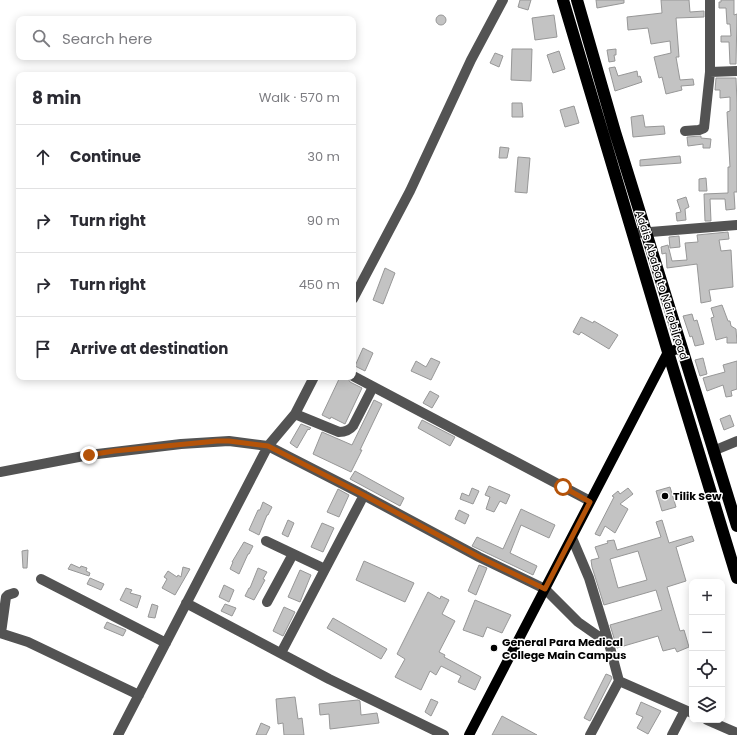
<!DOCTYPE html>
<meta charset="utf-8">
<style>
body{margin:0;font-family:Poppins,sans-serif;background:#f2f2f3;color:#2b2b33}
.controls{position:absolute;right:12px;bottom:12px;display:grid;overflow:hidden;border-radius:8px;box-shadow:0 2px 10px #0003}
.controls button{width:36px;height:36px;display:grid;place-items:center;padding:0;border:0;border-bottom:1px solid #e1e1e2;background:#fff;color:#2b2b33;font:20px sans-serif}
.stop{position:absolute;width:12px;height:12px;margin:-9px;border:3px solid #b45309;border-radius:50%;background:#fff}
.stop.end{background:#b45309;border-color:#fff;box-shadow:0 1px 4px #0008}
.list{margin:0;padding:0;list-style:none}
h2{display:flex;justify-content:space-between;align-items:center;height:52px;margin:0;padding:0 16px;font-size:17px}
h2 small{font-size:13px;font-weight:400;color:#7c7c81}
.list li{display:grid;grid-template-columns:26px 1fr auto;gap:12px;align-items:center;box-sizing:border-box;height:64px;padding:0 16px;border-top:1px solid #e1e1e2}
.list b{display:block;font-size:15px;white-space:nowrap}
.list em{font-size:13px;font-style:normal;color:#7c7c81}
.icon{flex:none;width:22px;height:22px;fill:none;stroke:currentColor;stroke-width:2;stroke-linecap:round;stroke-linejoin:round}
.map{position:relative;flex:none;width:737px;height:735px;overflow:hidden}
.search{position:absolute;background:#fff;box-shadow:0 2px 10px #0003;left:16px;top:16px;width:340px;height:44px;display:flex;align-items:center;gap:10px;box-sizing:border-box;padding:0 14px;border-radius:8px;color:#7c7c81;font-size:15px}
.panel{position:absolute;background:#fff;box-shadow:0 2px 10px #0003;left:16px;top:72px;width:340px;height:308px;border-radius:8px}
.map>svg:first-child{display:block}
.building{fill:#c3c3c3;stroke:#979797;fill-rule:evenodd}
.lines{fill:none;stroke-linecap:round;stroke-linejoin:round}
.minor{stroke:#535353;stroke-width:10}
.major{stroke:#000;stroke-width:10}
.highway{stroke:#000;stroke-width:12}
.route{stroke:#b45309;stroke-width:5}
.poi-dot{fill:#000;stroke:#fff;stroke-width:1.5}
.labels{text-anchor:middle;stroke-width:3;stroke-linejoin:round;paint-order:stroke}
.street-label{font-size:11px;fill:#000;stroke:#fff}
.poi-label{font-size:11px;font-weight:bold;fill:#000;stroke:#fff;text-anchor:start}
</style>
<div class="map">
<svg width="737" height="735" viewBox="0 0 737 735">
<rect width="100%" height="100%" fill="#fff"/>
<!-- building -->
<path class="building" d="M520,0H531L528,10L518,7Z
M596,0H624V3L597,8Z
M661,0H689L690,12L704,11V17L676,18L679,57H676L680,80L693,79L694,85L681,86L682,90L666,94L662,77L659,78L654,57L671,53L670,41L651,44L648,28L628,30L627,17L662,13Z
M721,0H734V15L737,14L736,64H730L729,42H721V36H731L730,24H727L726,8H719V2H721Z
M436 20a5 5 0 1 1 10 0a5 5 0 1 1-10 0Z
M554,15L557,37L535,40L532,18Z
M512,49H532L531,81L511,80Z
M616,49V55H614L615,61L609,62L607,50Z
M559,51L565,69L553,73L547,55Z
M495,53L503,56L499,67L490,63Z
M615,67L618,76L637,71L638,77L640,76L642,82L615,91L609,68Z
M716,78H736L737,103V192H734L735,209L726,210L725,199H710L711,221H705L704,194L728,193V167H730L727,112L730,111V97L720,98V90H715Z
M512,103H522L523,117H512Z
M574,106L579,123L565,127L560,110Z
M643,115L645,127L664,126L665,134L633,137L631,117Z
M701,136V138L711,139L710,148H703V144L688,146L687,137Z
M500,147L509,148L507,158H499Z
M680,156L681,163L640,166V160Z
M518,157L530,158L527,193L515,192Z
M706,178L707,191H699V179Z
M686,197L689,207L685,209L686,220L677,221L676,213L681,212L677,200Z
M728,232L729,239L719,240L721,251L731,250L733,287L709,290L711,301L701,303L697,264L667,268L666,253L662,254L661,247L668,245L672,261L687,260L685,243L698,242L697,235Z
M679,236L680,247L670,248L669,237Z
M385,268L395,273L383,304L373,300Z
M722,305L728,321H730L731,326L736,329L737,343H727V337L716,340L711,318L714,317L711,308Z
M692,314L694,321L697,320L704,344L695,346L692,336L690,337L683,316Z
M581,317L593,323L594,321L618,335L609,349L581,332L579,335L573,332Z
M363,348L373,353L365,371L355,366Z
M431,358L440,362L431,380L411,371L416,361L426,367Z
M703,358L707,374L700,376L695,360Z
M737,361V389L731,391L732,396L726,397L723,385L707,391L703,378L725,372L723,365Z
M340,377H347L350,382L362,388L345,424L331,417L330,419L322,415Z
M430,391L439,396L432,408L423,403Z
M374,400L382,404L360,450H362L351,472L313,454L322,432L352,445Z
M730,415L734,426L724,430L720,419Z
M422,420L455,437L450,446L418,428Z
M301,424L311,428L309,430L308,429L297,448L290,443Z
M355,471L404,498L400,506L350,479Z
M489,486L510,495L506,504L500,501L494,512L486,509L490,497L485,495Z
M670,487L676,507L662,511L656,491Z
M472,488L479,491L473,504L460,499L462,493L469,496Z
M628,488L633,494L620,504L628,509L615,533L605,526L600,536L595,534L614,497L612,496L618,491L620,494Z
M338,489L349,495L339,517L327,512Z
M263,502L272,507L268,515H267L259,535L249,530L258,510H260Z
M521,509L555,525L549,538L521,525L510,553L537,566L533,575L472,546L477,537L503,549Z
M459,510L469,515L465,524L455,519Z
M288,520L294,523L288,537L282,534Z
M662,520L669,543L692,536L694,541L676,547L686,581L667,587L680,631L684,630L689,647L677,652L675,648L663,651L658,636L617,648L610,625L662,610L656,590L604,605L592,567L591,560L599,558L595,547L608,543L607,541L614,540L617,550L661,537L656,522ZM638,551L647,580L618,588L610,559Z
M322,523L334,528L323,552L311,547Z
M244,542L253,546L249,554H248L239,574L230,569L233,562H232Z
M28,550L27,568H23L22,551Z
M364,561L414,583L405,602L356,580Z
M71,564L80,568L81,566L87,568L86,571L90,573L89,576L68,569Z
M479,565L487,568L476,595L468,591Z
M183,567L190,569L175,595L162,588L167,579L164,577L168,571L177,577L178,575L181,577Z
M258,568L267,572L263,579L265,580L254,600L245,596L249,588H250Z
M300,570L311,575L300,602L288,597Z
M90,578L104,584L101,590L87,584Z
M224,585L234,590L229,602L219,597Z
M126,588L132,590L130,593L141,596L137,608L120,600Z
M428,592L440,599L441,596L449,600L442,614L455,621L439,652L445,655L444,657L481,677L475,690L458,682L461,676L441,666L436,675L430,671L421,690L395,677L405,659L397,654Z
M475,600L511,615L502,633L487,627L483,637L463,630Z
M152,604L158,606L155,618L148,617Z
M225,604L236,608L232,616L221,611Z
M284,607L295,612L283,636L273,631Z
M333,618L387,649L381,659L327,628Z
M107,622L126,630L123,636L104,628Z
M606,674L611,676L612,678L590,721L584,718Z
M295,697L298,719L302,718L304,735H284L283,723L278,724L276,699Z
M431,699L438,702L431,716L425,712Z
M358,700L360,701L361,715L377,713L379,723L330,729L329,714L320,715L319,704Z
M641,702L661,711L648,734L637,728L643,717L636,714Z
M502,716L537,735H492Z
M261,723L270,727L266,735H256Z"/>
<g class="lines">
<!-- minor -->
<path class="minor" d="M710,0V72L737,71
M685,131L699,130L704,128L710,72
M638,233L737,225
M353,299L410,191L471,60L503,0
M353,376L590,501
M295,414L339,432C345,432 349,431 353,426L373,387
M713,451L737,441
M0,472L89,455L181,444L229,441L268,446L358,492L479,557L545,589L578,622L598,636L608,640
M572,538L589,578L608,640L619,681L692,713
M266,541L325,569
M41,579L166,643
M267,602L293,554
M186,603L329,679L444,735
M0,633L28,642L139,695
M1,633L6,597L8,595L14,593
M281,653L364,495
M707,720L737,733
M118,735L268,446L295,414L314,377
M590,735L619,681
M672,735L685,710"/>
<!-- major -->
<path class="major" d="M469,735L668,352L681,348"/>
<!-- highway -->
<path class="highway" d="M563,0L668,352L737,578
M577,0L615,132L737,526"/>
</g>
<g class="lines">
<!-- route -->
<path class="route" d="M89,455L114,451L217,441H229L268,446L358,492L479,557L545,589L590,502L563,487"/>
</g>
<!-- markers -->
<g class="poi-dot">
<circle cx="665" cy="496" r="4"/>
<circle cx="494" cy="648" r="4"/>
</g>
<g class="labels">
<!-- street labels -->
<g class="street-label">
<text transform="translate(662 285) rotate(73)" y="4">Addis Ababa to Nairobi road</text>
</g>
<!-- poi labels -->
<g class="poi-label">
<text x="673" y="500">Tilik Sew</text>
<text x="502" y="646">General Para Medical<tspan x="502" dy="13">College Main Campus</tspan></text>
</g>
</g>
</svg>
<div class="controls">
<button>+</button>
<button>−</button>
<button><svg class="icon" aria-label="locate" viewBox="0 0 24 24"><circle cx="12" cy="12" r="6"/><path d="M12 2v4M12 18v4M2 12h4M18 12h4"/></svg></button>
<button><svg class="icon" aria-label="layers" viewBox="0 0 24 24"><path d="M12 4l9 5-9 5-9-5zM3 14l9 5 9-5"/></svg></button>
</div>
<div class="stop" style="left:563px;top:487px"></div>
<div class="stop end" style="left:89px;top:455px"></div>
<div class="search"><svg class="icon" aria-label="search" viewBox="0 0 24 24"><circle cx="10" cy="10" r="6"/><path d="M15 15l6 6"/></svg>Search here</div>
<section class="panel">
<h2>8 min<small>Walk · 570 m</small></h2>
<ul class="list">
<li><svg class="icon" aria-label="ahead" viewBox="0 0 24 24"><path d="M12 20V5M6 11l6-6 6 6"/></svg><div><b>Continue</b></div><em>30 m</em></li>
<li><svg class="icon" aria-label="right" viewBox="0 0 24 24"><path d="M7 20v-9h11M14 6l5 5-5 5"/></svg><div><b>Turn right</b></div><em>90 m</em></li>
<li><svg class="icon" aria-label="right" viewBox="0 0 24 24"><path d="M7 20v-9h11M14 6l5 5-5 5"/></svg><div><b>Turn right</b></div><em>450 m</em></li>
<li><svg class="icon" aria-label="arrive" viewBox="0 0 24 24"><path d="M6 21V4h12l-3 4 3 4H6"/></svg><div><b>Arrive at destination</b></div></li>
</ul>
</section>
</div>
